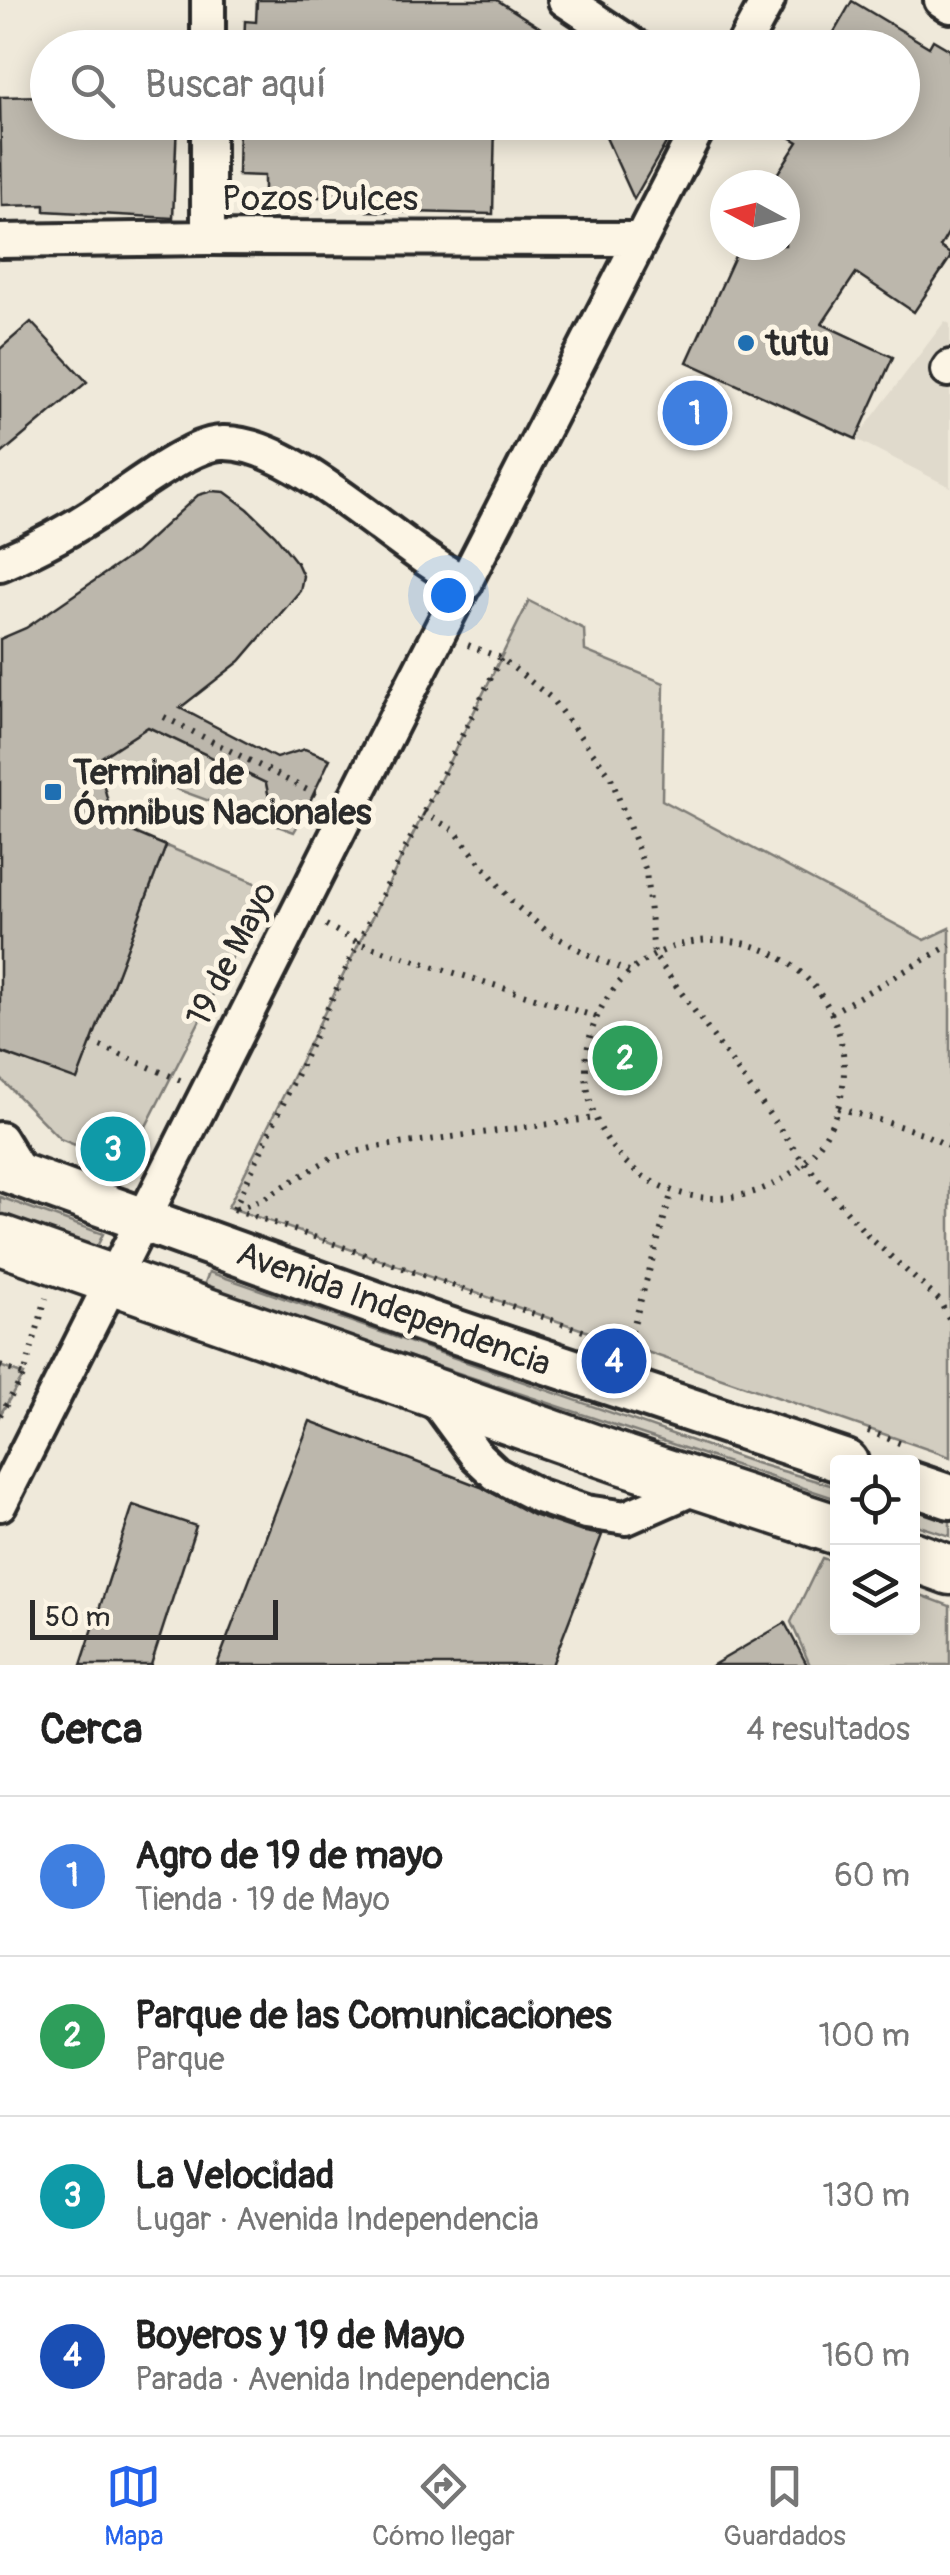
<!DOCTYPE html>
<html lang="es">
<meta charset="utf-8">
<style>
body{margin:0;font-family:Pangolin,sans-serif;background:#f2f2f2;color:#222}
.controls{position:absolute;right:30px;bottom:30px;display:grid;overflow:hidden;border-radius:10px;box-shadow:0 5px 25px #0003}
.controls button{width:90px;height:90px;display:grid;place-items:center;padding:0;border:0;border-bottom:2px solid #e0e0e0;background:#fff;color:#222;font:50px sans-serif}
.compass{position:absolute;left:710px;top:170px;width:90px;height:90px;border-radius:50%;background:#fff;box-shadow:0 5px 25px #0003;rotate:277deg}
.scale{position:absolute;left:30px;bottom:25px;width:248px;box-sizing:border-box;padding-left:10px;border:5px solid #2b2b2b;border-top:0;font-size:28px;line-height:35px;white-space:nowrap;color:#2b2b2b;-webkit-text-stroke:8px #fcf5e5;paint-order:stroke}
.you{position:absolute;left:448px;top:595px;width:35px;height:35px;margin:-25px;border:8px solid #fff;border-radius:50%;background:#1a73e8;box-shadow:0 0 0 15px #1a73e833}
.badge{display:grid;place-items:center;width:65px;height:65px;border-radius:50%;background:#2563eb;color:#fff;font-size:32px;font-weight:700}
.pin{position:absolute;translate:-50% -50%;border:5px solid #fff;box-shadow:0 2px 10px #0006}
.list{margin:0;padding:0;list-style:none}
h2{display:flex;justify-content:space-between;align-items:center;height:130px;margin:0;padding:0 40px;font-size:42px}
h2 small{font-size:32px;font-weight:400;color:#767676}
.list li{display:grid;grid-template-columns:65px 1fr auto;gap:30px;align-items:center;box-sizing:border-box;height:160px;padding:0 40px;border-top:2px solid #e0e0e0}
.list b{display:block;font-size:38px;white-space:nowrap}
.list p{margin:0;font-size:32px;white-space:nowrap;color:#767676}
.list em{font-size:32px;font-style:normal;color:#767676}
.icon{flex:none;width:55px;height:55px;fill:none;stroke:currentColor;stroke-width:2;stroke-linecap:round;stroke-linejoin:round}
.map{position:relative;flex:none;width:950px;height:1665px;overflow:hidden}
.search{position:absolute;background:#fff;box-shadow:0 5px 25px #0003;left:30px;right:30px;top:30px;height:110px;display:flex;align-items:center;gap:25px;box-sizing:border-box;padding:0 35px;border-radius:55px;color:#767676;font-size:38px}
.sheet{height:770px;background:#fff}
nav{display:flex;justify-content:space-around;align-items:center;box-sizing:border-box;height:140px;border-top:2px solid #e0e0e0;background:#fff;font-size:28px;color:#767676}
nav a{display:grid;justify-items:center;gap:5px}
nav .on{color:#2563eb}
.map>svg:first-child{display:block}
.built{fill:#e0dacc}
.green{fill:#d2cdc0;stroke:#7e7c76;stroke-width:2.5}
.water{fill:#a6a399;stroke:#75736d;stroke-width:2.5}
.building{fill:#bcb7ac;stroke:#2b2b2b;stroke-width:2.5}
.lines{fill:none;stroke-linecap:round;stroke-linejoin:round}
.minor-casing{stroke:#2b2b2b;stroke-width:40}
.major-casing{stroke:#2b2b2b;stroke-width:50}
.highway-casing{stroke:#2b2b2b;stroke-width:55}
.path{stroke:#2b2b2b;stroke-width:6;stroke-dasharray:2.5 8;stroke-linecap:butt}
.minor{stroke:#fcf5e5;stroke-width:32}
.major{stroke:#fcf5e5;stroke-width:42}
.highway{stroke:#fcf5e5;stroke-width:48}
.poi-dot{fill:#1f6fb2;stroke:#fcf5e5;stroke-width:4}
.labels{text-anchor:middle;stroke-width:10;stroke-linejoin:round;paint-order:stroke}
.street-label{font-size:35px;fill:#2b2b2b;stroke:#fcf5e5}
.poi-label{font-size:35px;font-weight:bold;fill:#2b2b2b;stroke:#fcf5e5;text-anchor:start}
</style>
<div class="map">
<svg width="950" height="1665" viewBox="0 0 950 1665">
<rect width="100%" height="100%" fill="#efe9da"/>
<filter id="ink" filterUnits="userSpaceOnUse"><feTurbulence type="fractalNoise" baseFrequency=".01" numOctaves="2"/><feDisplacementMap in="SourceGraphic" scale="20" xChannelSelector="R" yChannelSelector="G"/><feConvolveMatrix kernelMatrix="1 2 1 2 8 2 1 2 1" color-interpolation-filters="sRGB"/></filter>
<g filter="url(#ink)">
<!-- built -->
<path class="built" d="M945,321L950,324V487L856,439Z"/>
<!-- green -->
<path class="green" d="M529,601L584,629L585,651L664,683L662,800L925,940L950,928V1457L228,1207Z
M148,727L266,783L270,803L302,818L294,832L97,760Z
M166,846L267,888L136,1146L131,1139L81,1141L80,1147L60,1139L0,1078V1052L77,1079Z
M0,1197L103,1234L96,1249L0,1215Z
M209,1272L752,1462L837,1487V1499L203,1288Z
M0,1366L24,1375L0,1415Z
M913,1509L950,1520V1536L913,1524Z
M822,1558L837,1563L838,1628H912L913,1592L950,1606V1665H810L791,1622Z"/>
<!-- water -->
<path class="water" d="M131,1139L136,1146L125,1164L80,1147L81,1141Z"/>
<!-- building -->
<path class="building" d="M257,0H497L572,48H244L245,21L256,22Z
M852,1L929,47L933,40L950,50V230L940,247L950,254V258L914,312L856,273L822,324L893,357L856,439L687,362L740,245H785V185H770L798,142L765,122H902V48H825Z
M48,96V122H177L173,218L45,211V205L2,206L0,97Z
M239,122H495L493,214L367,211V198L264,196V176L238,175Z
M599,122H678L634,199Z
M31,322L87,382L0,455V349Z
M212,491L225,492L248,509L275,535L297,563L303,576L300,591L240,661L180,708L276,758L305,749L330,759L302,818L270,803L266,783L148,727L97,760L114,824L166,846L77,1080L0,1052V639L26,628L136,552L198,495Z
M310,1421L481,1487L533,1515L580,1531L602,1535L552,1665H217Z
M133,1505L196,1526L151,1665H81Z
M785,1623L807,1665H713Z"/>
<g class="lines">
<defs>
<path id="minor" d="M565,0L637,48
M941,0L950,6
M208,48V0
M742,48L768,0
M208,238V122
M0,241L208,238L641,239
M948,370L950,367
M0,564C37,548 75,528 108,505C134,488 158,469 186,455C195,450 211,443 222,443C294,440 399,551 466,583
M0,1139L22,1175
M426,1394L441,1407L477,1456L496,1474L539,1496L586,1512L626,1518L701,1485
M0,1504L400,709L701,122"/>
<path id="major" d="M0,1168L430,1323L846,1462
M912,1484L950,1497"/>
<path id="highway" d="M0,1240L624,1460L838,1530
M912,1556L950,1570"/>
</defs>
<!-- minor casing -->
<use href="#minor" class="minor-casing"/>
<!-- major casing -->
<use href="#major" class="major-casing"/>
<!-- highway casing -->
<use href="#highway" class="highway-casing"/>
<!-- path -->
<path class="path" d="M468,645L501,658L550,697L610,775L646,871L654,955L804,1162L868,1236L939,1300L950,1320
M164,717L323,798
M423,813L454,830L514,904L549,933L591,956L629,972
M326,925L358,943L597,1017
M586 1069a129 129 0 1 1 258 0a129 129 0 1 1-258 0Z
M831,1013L950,945
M91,1042L182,1081
M838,1108L922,1133L950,1147
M236,1208L261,1200L331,1158L376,1147L596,1118
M234,1209L606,1339
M234,1209L358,943L501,658
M626,1352L672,1191
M0,1366L24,1375L46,1298
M0,1415L24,1375
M868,1431L907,1446"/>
<!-- minor -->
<use href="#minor" class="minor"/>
<!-- major -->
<use href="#major" class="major"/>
<!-- highway -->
<use href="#highway" class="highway"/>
</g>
</g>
<!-- markers -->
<g class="poi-dot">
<circle cx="746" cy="343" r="10"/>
<rect x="43" y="782" width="20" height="20" rx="5"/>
</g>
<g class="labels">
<!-- street labels -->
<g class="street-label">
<text x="320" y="210">Pozos Dulces</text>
<text transform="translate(231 954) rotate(-63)" y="12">19 de Mayo</text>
<text transform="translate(394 1308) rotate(20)" y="12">Avenida Independencia</text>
</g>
<!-- poi labels -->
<g class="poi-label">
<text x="766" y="355">tutu</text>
<text x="73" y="784">Terminal de<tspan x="73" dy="40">Ómnibus Nacionales</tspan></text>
</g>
</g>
</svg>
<div class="controls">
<button><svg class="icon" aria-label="locate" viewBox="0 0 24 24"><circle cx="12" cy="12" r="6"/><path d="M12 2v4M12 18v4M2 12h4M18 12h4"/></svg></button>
<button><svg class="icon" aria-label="layers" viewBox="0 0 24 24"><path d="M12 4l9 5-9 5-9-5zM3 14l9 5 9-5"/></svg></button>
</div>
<svg class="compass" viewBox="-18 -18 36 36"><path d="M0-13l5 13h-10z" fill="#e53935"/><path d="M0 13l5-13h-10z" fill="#767676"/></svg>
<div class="scale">50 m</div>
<div class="you"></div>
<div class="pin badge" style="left:695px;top:413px;background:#3f7fe0">1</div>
<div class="pin badge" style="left:625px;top:1058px;background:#2e9e5b">2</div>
<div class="pin badge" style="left:113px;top:1149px;background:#0f9aa8">3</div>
<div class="pin badge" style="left:614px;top:1361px;background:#1a4fb4">4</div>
<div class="search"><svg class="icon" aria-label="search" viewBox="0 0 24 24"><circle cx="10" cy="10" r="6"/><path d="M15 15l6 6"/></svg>Buscar aquí</div>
</div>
<section class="sheet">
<h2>Cerca<small>4 resultados</small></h2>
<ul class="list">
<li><span class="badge" style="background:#3f7fe0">1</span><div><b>Agro de 19 de mayo</b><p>Tienda · 19 de Mayo</p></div><em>60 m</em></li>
<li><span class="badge" style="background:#2e9e5b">2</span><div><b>Parque de las Comunicaciones</b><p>Parque</p></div><em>100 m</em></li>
<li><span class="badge" style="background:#0f9aa8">3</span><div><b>La Velocidad</b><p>Lugar · Avenida Independencia</p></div><em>130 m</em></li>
<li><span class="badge" style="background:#1a4fb4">4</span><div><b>Boyeros y 19 de Mayo</b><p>Parada · Avenida Independencia</p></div><em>160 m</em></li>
</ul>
</section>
<nav>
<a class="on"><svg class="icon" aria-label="map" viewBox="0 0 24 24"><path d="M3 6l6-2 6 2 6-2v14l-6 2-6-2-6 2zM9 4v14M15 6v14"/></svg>Mapa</a>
<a><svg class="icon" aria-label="directions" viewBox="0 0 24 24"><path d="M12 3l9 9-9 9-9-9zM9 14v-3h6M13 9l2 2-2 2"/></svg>Cómo llegar</a>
<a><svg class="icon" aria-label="saved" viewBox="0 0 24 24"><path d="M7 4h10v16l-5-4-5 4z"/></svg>Guardados</a>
</nav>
